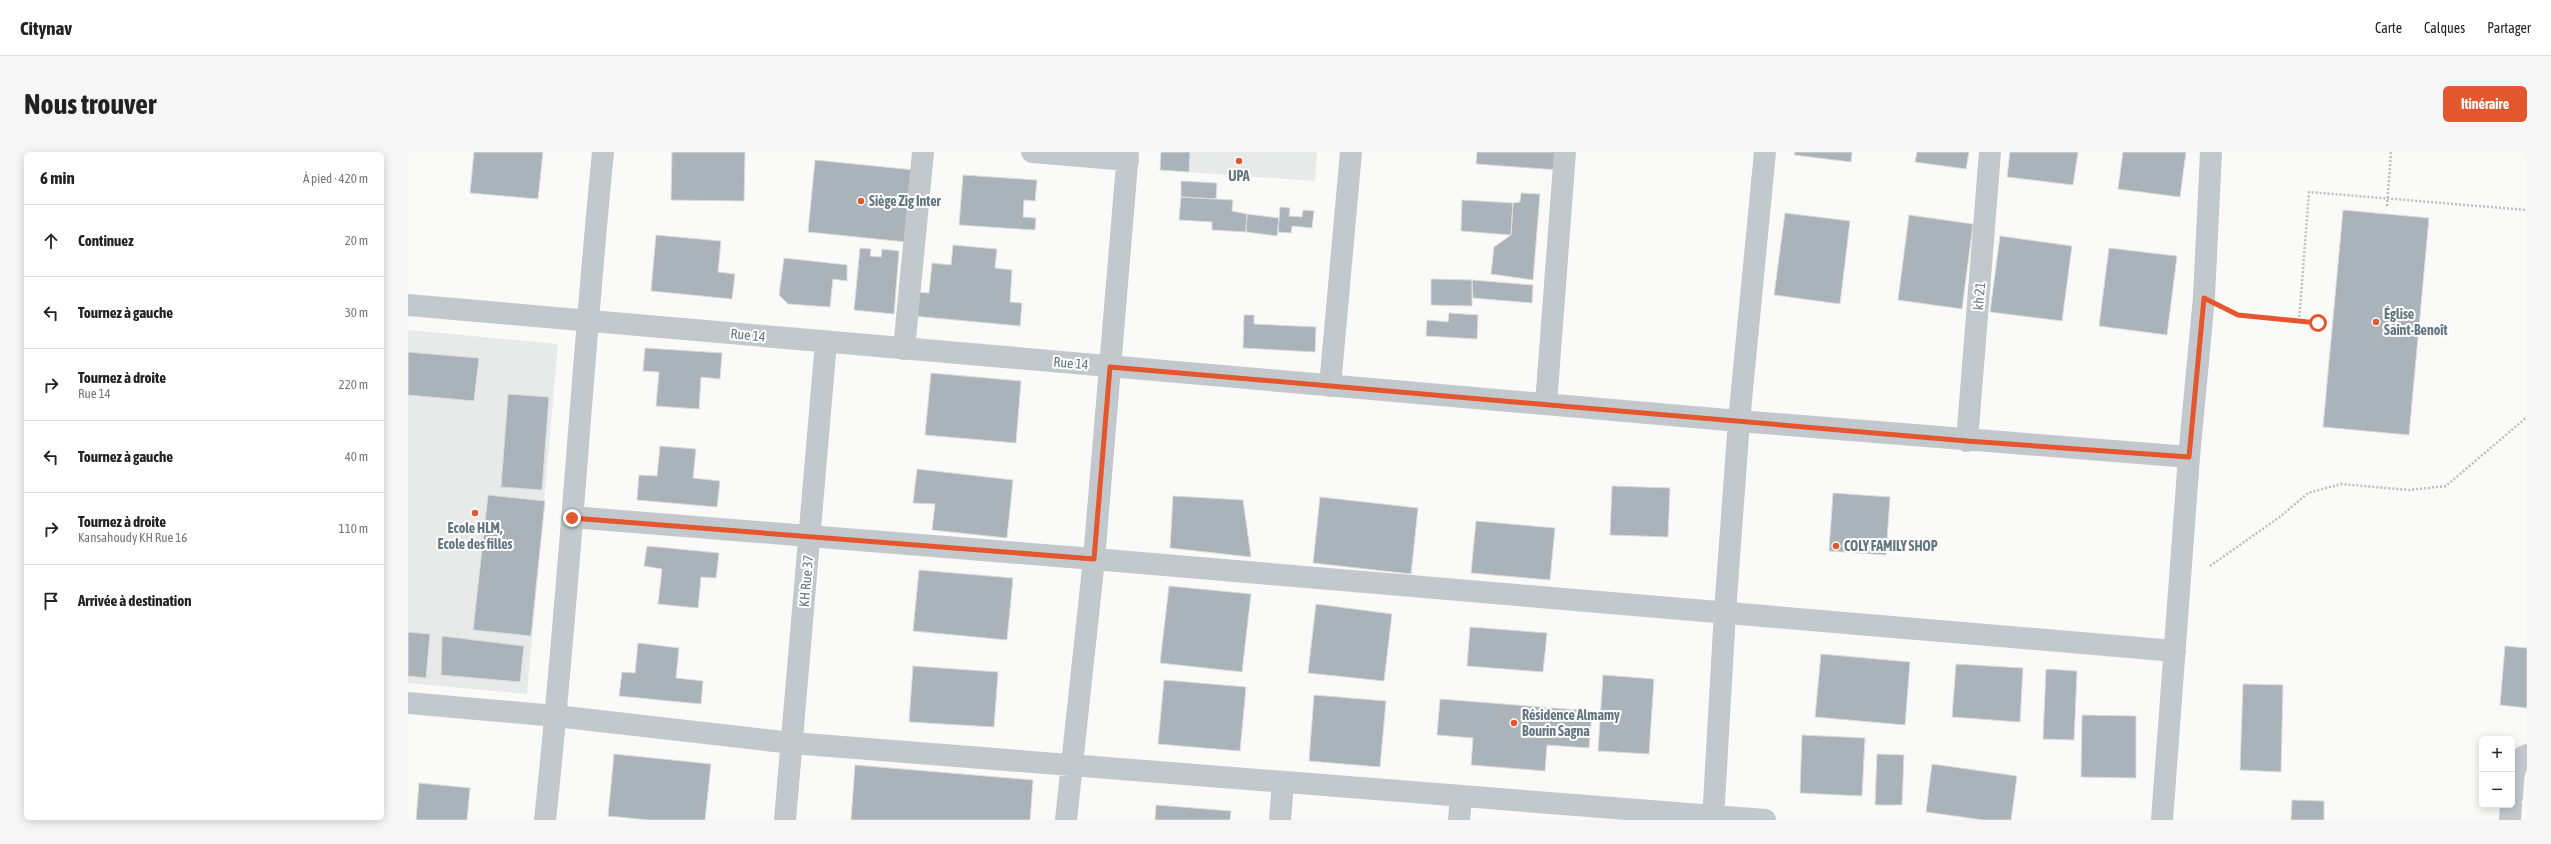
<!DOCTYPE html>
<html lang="fr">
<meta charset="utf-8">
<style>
body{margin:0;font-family:"Asap Condensed",sans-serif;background:#f6f6f6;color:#222}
.controls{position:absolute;right:12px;bottom:12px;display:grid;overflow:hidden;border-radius:6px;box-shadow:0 2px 10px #0003}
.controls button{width:36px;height:36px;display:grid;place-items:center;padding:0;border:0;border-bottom:1px solid #e0e0e0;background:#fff;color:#222;font:20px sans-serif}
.stop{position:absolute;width:12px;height:12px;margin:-9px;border:3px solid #e4572e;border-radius:50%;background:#fff}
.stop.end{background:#e4572e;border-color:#fff;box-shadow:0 1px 4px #0008}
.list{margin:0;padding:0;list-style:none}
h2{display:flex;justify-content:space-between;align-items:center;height:52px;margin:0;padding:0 16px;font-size:17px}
h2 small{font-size:13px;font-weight:400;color:#767676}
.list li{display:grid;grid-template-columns:26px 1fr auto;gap:12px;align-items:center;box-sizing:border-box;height:72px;padding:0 16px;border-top:1px solid #e0e0e0}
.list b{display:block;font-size:15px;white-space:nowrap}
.list p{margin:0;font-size:13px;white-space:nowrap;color:#767676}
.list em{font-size:13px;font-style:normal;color:#767676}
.icon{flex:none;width:22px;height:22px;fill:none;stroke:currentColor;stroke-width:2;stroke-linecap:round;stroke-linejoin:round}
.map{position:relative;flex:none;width:2119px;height:668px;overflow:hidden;border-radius:6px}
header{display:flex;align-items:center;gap:24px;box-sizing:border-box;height:56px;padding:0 20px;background:#fff;border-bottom:1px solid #e0e0e0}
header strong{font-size:19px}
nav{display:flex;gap:22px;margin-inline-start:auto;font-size:14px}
.intro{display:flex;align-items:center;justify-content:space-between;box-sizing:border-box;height:96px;padding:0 24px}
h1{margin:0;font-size:28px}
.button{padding:10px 18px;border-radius:6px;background:#e4572e;color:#fff;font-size:14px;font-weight:700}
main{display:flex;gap:24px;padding:0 24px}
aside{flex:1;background:#fff;border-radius:6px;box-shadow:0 2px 10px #0003}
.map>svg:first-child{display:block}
.built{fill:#e8e9e9}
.building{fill:#aab3b9;stroke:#dcdcda}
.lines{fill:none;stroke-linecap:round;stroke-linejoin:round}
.path{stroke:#bbbfc2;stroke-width:2.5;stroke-dasharray:2 2;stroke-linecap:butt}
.street{stroke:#c3c8cc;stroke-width:22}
.route{stroke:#e4572e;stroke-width:5}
.poi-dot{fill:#e4572e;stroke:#fff;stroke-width:1.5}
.labels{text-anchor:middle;stroke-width:4;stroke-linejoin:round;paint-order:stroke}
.poi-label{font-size:14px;font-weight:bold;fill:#657683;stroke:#fff;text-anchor:start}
.street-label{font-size:14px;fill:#657683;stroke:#fff}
</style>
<header>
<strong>Citynav</strong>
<nav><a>Carte</a><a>Calques</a><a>Partager</a></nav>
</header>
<div class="intro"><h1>Nous trouver</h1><a class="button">Itinéraire</a></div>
<main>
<aside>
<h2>6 min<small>À pied · 420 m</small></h2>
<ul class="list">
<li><svg class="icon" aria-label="ahead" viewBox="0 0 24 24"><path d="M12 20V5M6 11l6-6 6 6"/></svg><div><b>Continuez</b></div><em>20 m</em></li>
<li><svg class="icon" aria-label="left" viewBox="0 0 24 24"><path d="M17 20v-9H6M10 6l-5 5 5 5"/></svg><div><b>Tournez à gauche</b></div><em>30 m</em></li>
<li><svg class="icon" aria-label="right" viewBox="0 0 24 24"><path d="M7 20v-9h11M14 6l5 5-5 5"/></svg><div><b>Tournez à droite</b><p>Rue 14</p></div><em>220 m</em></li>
<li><svg class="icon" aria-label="left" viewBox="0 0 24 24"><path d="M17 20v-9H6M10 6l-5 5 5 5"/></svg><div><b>Tournez à gauche</b></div><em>40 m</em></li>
<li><svg class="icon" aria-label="right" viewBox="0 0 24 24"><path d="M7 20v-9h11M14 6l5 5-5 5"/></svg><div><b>Tournez à droite</b><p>Kansahoudy KH Rue 16</p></div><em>110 m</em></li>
<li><svg class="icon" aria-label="arrive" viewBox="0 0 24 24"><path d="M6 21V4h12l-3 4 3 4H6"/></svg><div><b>Arrivée à destination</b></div></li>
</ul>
</aside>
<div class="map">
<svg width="2119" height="668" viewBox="0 0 2119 668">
<rect width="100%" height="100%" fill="#fafaf8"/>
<!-- built -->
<path class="built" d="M753,0H909L907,29L752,18Z
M0,178L150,192L119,542L0,531Z"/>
<!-- building -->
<path class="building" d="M66,0H135L130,47L62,41Z
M264,0H337L336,49L263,48Z
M753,0H782L781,20L752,18Z
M1069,0H1151L1150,18L1068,12Z
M1387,0H1444L1443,10L1386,3Z
M1509,0H1561L1558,17L1507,10Z
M1602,0H1670L1665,33L1599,25Z
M1715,0H1778L1772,45L1710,37Z
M407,8L506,18L498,90L400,80Z
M555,23L629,28L627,49L616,48L615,65L628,66L627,78L551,73Z
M773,29L809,31L808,47L773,45Z
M1113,41L1132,42L1125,128L1083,122L1086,95L1103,83L1105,51L1112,50Z
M773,45L825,48L824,59L839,62L838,80L804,78V70L771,68Z
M1054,48L1105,51L1103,83L1053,79Z
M872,55L882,56L881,64L894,65L895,58L906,59L904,76L884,74L883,81L870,80Z
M1935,58L2021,66L2001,283L1915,275Z
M1377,61L1442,69L1432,152L1366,143Z
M839,62L871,66L869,84L838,80Z
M1501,63L1565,72L1554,157L1490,148Z
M248,83L313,89L310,120L327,122L324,147L243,139Z
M1592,84L1664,94L1654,169L1582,160Z
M545,93L589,97L587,116L604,118L602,150L614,151L612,174L505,164L507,140L521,141L524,111L543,113Z
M452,96L463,97L462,104L473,105L474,97L491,99L486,162L446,158Z
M1701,96L1769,104L1759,183L1691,174Z
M376,106L439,113V129L425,127L422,155L380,152L371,143Z
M1023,127L1064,128V154L1023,153Z
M1064,128L1125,133L1124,151L1065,146Z
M1041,161L1070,163L1069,187L1018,184L1019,168L1040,170Z
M836,163H846V172L908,175L907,200L835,196Z
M237,196L314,201L312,227L293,225L291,257L248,254L251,220L235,219Z
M0,200L71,206L66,249L0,243Z
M523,221L613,229L608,291L517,283Z
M100,242L141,245L134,338L93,335Z
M252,294L288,297L285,326L312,329L309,355L229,348L231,323L249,324Z
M509,317L605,328L599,386L524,378L527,352L505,351Z
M1204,334L1262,336L1260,385L1202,383Z
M1425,341L1482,345L1478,403L1421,399Z
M80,343L137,349L123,484L65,478Z
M765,344L835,348L843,405L762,396Z
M912,345L1010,356L1003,422L905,411Z
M1068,369L1147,376L1142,428L1063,421Z
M239,394L311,401L308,426L293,425L290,456L250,452L254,417L236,414Z
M511,418L605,426L599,488L505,479Z
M761,434L843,442L834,520L752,511Z
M908,452L984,462L976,529L900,521Z
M1062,475L1139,481L1135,520L1059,514Z
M0,480L22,482L18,526L0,524Z
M34,484L116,494L112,530L33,523Z
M230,491L271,496L268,526L295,529L293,552L211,544L214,520L227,521Z
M2097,494L2119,496V556L2092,553Z
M1413,502L1502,510L1497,573L1407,565Z
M1548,512L1615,516L1612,570L1544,565Z
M505,514L590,520L586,575L501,570Z
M1638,517L1669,519L1666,588L1635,587Z
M1195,523L1246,527L1241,602L1190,599Z
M756,528L838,535L832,599L750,592Z
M1835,532L1875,533L1873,620L1832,618Z
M906,543L978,549L972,615L901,609Z
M1032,547L1184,559L1181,596L1139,593L1137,619L1063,613L1065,586L1029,583Z
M1674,563L1728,564V626L1673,625Z
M1394,583L1457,586L1454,644L1392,641Z
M206,602L303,612L297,668H241L200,664Z
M1469,602L1496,603L1494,653H1467Z
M1524,612L1609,624L1603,668H1575L1518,660Z
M447,613L625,628L622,668H443Z
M11,631L62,636L59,668H8Z
M1884,648L1916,649V668H1883Z
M748,653L823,659L822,668H747Z"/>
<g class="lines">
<!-- path -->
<path class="path" d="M1979,54L1983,0
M1823,160L1830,163L1910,171
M1891,169L1901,40L2119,58
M1802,414L1873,364L1900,341L1933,332L2001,338L2038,334L2119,265"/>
<!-- street -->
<path class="street" d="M624,0L720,8
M0,153L1331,269L1781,305
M496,197L515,0
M922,234L943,0
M1138,252L1157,0
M1559,289L1582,0
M164,365L686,407L1767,499
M0,551L148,564L384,591L1357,668
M2104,645C2105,631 2104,609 2119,603
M137,668C161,446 173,222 195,0
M377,668L418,190
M658,668L686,407L720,0
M872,668L875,631
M1051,668L1053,645
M1305,668L1317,460L1331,269L1357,0
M1754,668L1781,305L1796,145L1803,0
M2102,668L2103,653"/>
</g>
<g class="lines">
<!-- route -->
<path class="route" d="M164,366L686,407L702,215L1559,289L1781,305L1796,146L1830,163L1910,171"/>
</g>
<!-- markers -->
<g class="poi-dot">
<circle cx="831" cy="9" r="4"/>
<circle cx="453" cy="49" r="4"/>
<circle cx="1968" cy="170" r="4"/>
<circle cx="67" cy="361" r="4"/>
<circle cx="1428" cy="394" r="4"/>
<circle cx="1106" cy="571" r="4"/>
</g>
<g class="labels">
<!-- poi labels -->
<g class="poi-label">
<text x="831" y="29" text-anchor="middle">UPA</text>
<text x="461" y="54">Siège Zig Inter</text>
<text x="1976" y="167">Église<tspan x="1976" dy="16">Saint-Benoît</tspan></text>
<text x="67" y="381" text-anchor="middle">Ecole HLM,<tspan x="67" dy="16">Ecole des filles</tspan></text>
<text x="1436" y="399">COLY FAMILY SHOP</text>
<text x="1114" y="568">Résidence Almamy<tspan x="1114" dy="16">Bourin Sagna</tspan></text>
</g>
<!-- street labels -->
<g class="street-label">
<text transform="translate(1571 144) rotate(-85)" y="5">kh 21</text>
<text transform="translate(340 183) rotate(6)" y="5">Rue 14</text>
<text transform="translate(663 211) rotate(5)" y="5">Rue 14</text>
<text transform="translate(398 429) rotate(-85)" y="5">KH Rue 37</text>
</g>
</g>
</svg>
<div class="controls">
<button>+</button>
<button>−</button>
</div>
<div class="stop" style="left:1910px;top:171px"></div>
<div class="stop end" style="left:164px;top:366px"></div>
</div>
</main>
